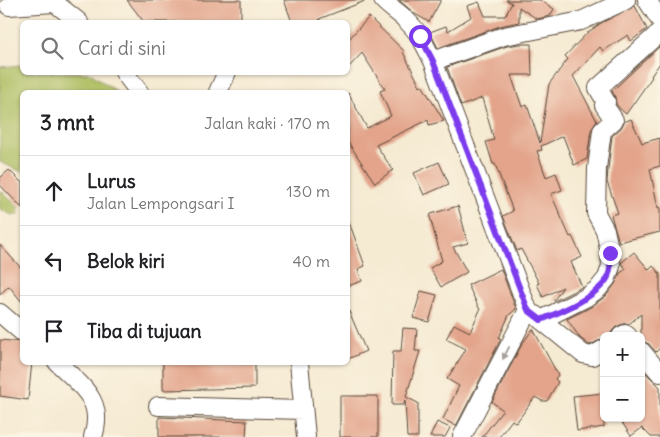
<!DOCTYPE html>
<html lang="id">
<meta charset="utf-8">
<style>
body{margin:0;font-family:Delius,sans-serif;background:#f2f2f2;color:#202124}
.controls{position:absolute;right:15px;bottom:15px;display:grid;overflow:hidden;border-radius:8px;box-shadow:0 1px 4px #0004}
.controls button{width:45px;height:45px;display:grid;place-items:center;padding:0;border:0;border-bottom:1px solid #e0e0e0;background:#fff;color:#202124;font:25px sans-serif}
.stop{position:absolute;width:15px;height:15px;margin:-11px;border:4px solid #7c3aed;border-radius:50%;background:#fff}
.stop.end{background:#7c3aed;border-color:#fff;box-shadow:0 1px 5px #0008}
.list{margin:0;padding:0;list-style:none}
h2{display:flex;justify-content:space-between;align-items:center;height:65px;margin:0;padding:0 20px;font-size:21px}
h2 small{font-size:16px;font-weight:400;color:#757577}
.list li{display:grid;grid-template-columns:32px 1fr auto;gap:15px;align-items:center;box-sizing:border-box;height:70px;padding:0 20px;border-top:1px solid #e0e0e0}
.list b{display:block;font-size:19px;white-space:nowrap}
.list p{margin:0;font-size:16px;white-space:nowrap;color:#757577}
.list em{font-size:16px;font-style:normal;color:#757577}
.icon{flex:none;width:28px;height:28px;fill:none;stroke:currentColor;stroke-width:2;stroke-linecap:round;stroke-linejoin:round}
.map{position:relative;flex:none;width:660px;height:437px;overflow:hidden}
.search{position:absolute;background:#fff;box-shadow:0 1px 4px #0004;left:20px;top:20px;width:330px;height:55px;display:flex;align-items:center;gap:12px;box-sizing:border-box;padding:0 18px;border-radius:8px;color:#757577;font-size:19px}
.panel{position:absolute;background:#fff;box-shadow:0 1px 4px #0004;left:20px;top:90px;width:330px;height:275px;border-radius:8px}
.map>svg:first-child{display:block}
.green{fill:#adbd60;stroke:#74743f}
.building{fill:#e3a48b}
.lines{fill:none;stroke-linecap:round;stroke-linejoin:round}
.minor-casing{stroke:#574739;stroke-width:20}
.minor{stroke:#fff;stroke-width:18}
.oneway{fill:#a79f9a}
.route{stroke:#7c3aed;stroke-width:6}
</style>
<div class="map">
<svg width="660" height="437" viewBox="0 0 660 437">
<rect width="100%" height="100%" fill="#fcf5e5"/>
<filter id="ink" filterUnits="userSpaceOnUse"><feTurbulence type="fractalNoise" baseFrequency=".02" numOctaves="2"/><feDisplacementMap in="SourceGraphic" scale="10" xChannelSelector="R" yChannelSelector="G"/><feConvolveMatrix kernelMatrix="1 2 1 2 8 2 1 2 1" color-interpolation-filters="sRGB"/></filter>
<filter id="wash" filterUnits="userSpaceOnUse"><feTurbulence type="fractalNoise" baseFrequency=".0096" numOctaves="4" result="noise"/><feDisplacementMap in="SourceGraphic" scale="20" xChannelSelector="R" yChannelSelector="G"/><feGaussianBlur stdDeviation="1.12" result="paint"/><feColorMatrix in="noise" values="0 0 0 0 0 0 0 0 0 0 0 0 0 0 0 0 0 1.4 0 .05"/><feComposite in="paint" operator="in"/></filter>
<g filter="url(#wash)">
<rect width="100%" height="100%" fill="#f5ead2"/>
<!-- green -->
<path class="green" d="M22,65V72L90,73L117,92H22V172L0,162V67Z
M0,190L18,207L19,214L12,215L0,209Z"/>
<g id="blocks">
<!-- building -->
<path class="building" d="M127,0H241V22H144Z
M284,0H364L365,1L319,19L321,22H292Z
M399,0H441L429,22L415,14Z
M506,0H540L554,9L550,16L537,19L519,7V22L500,26L438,48L430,32L446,26L448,31L471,17L467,6L479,2L485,16H505L512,3Z
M635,6L647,29L631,41L628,35L603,51L600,47L573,76L597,121L591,130L587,159L574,165L563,136L541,146L542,150L537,151L546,177L556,173L562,190L551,194L570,237L572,236L582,257L571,262L582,287L554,301V300L563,287L543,297L537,284L539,283L521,249L517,251L503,216L513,211L495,164H493L486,142L494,140L482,98L461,106L447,67L507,46L520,44H531L532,75H511L522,107L527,105L540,143L549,84L568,59L565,56L587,33L601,23Z
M369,17L404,51L403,52L420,86L422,85L444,121L429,125L428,120L376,145L393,170L375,183L348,142V93L367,128L391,116L380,91L385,89L362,53L348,68V40Z
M660,46V63L651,76L652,77L626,114L620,109L616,104L615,97L612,91Z
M631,119L642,143L660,138V166L650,169L658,208L660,207V232L619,242L611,215L618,213L607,182L608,169L612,136L621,128L624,122Z
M439,162L449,184L424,195L414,173Z
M9,170L22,183V208L0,185V178Z
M458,206L468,243L453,247L467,272L441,287L430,268L442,261L430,217L431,214Z
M348,222H349L365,266L358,269L362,281L348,286Z
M0,245L22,269V302L9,286L0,294Z
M634,252L649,270L653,266L660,274V348L656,352L649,344L641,341V314L629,324L625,323L616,327L612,331L610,336H604V338L590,345L588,344L580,338L567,319L591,307L606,296L615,284L620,273L626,269L621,263Z
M501,269L516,309L509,315L499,338L501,339L456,426L443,419L459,386L447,379L466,349L446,339L454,324L470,332L480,310L468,285Z
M421,291L437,295L429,322L413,318Z
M348,309L366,351L348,359Z
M403,328L417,329L415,351H420L406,397L418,403V437H407L405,400L404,405H392L393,351H401Z
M533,329L558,375L555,379L558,382L547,401H542L535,397L516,423L512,420L499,437H482L503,410L492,402L522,344Z
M0,340L22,342V362H32L28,400L0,396Z
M163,362H255V388L163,390Z
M641,368L660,387V437H651L642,428L631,436L619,418H641Z
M604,393V427L577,431L573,396Z
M340,396H378V437H340Z
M159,417L247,421L246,437H159Z
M437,422L450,428L445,437H430Z"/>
</g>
</g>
<g filter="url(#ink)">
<use href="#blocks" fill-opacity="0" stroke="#574739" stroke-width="1"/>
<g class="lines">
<defs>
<path id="minor" d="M51,0L79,22
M383,0C390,8 400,13 407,21C419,32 426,47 433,61L528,310L462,437
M647,0L660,20
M9,6L54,3
M433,61L504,36L581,21L626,0
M124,72L139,92
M218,92L227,72
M0,313L22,332
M535,315L583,354L592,356L604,349
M541,320L585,298L598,289L607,278L611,266L610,253L605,230L596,213L597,168L602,131L614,120L604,105L606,102L598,88L660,32
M621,336L625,334L628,336
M641,351L660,373
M57,362C81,386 105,400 93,437
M299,362L306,437
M158,406L303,410"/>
</defs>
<!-- minor casing -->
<use href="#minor" class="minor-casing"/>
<!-- minor -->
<use href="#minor" class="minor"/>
</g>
<!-- one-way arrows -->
<defs><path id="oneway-solid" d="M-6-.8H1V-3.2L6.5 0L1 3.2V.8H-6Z" transform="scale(1.25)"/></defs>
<use class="oneway" href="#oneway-solid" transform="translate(506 353) rotate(118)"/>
</g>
<g class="lines" filter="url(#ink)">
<!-- route -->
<path class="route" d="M420,36L433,61L528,310L541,320C560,312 599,296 608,277C611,269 611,261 610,253"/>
</g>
</svg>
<div class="controls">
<button>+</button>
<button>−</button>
</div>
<div class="stop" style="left:420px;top:36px"></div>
<div class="stop end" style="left:610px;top:253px"></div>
<div class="search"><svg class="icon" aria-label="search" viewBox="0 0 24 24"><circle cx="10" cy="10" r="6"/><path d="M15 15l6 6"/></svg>Cari di sini</div>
<section class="panel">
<h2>3 mnt<small>Jalan kaki · 170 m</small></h2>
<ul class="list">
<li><svg class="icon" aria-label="ahead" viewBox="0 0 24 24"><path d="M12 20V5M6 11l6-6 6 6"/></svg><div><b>Lurus</b><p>Jalan Lempongsari I</p></div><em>130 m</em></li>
<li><svg class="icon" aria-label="left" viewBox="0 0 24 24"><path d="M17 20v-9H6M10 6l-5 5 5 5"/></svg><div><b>Belok kiri</b></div><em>40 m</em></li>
<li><svg class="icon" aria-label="arrive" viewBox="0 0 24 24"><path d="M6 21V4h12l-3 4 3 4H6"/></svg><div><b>Tiba di tujuan</b></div></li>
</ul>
</section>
</div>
